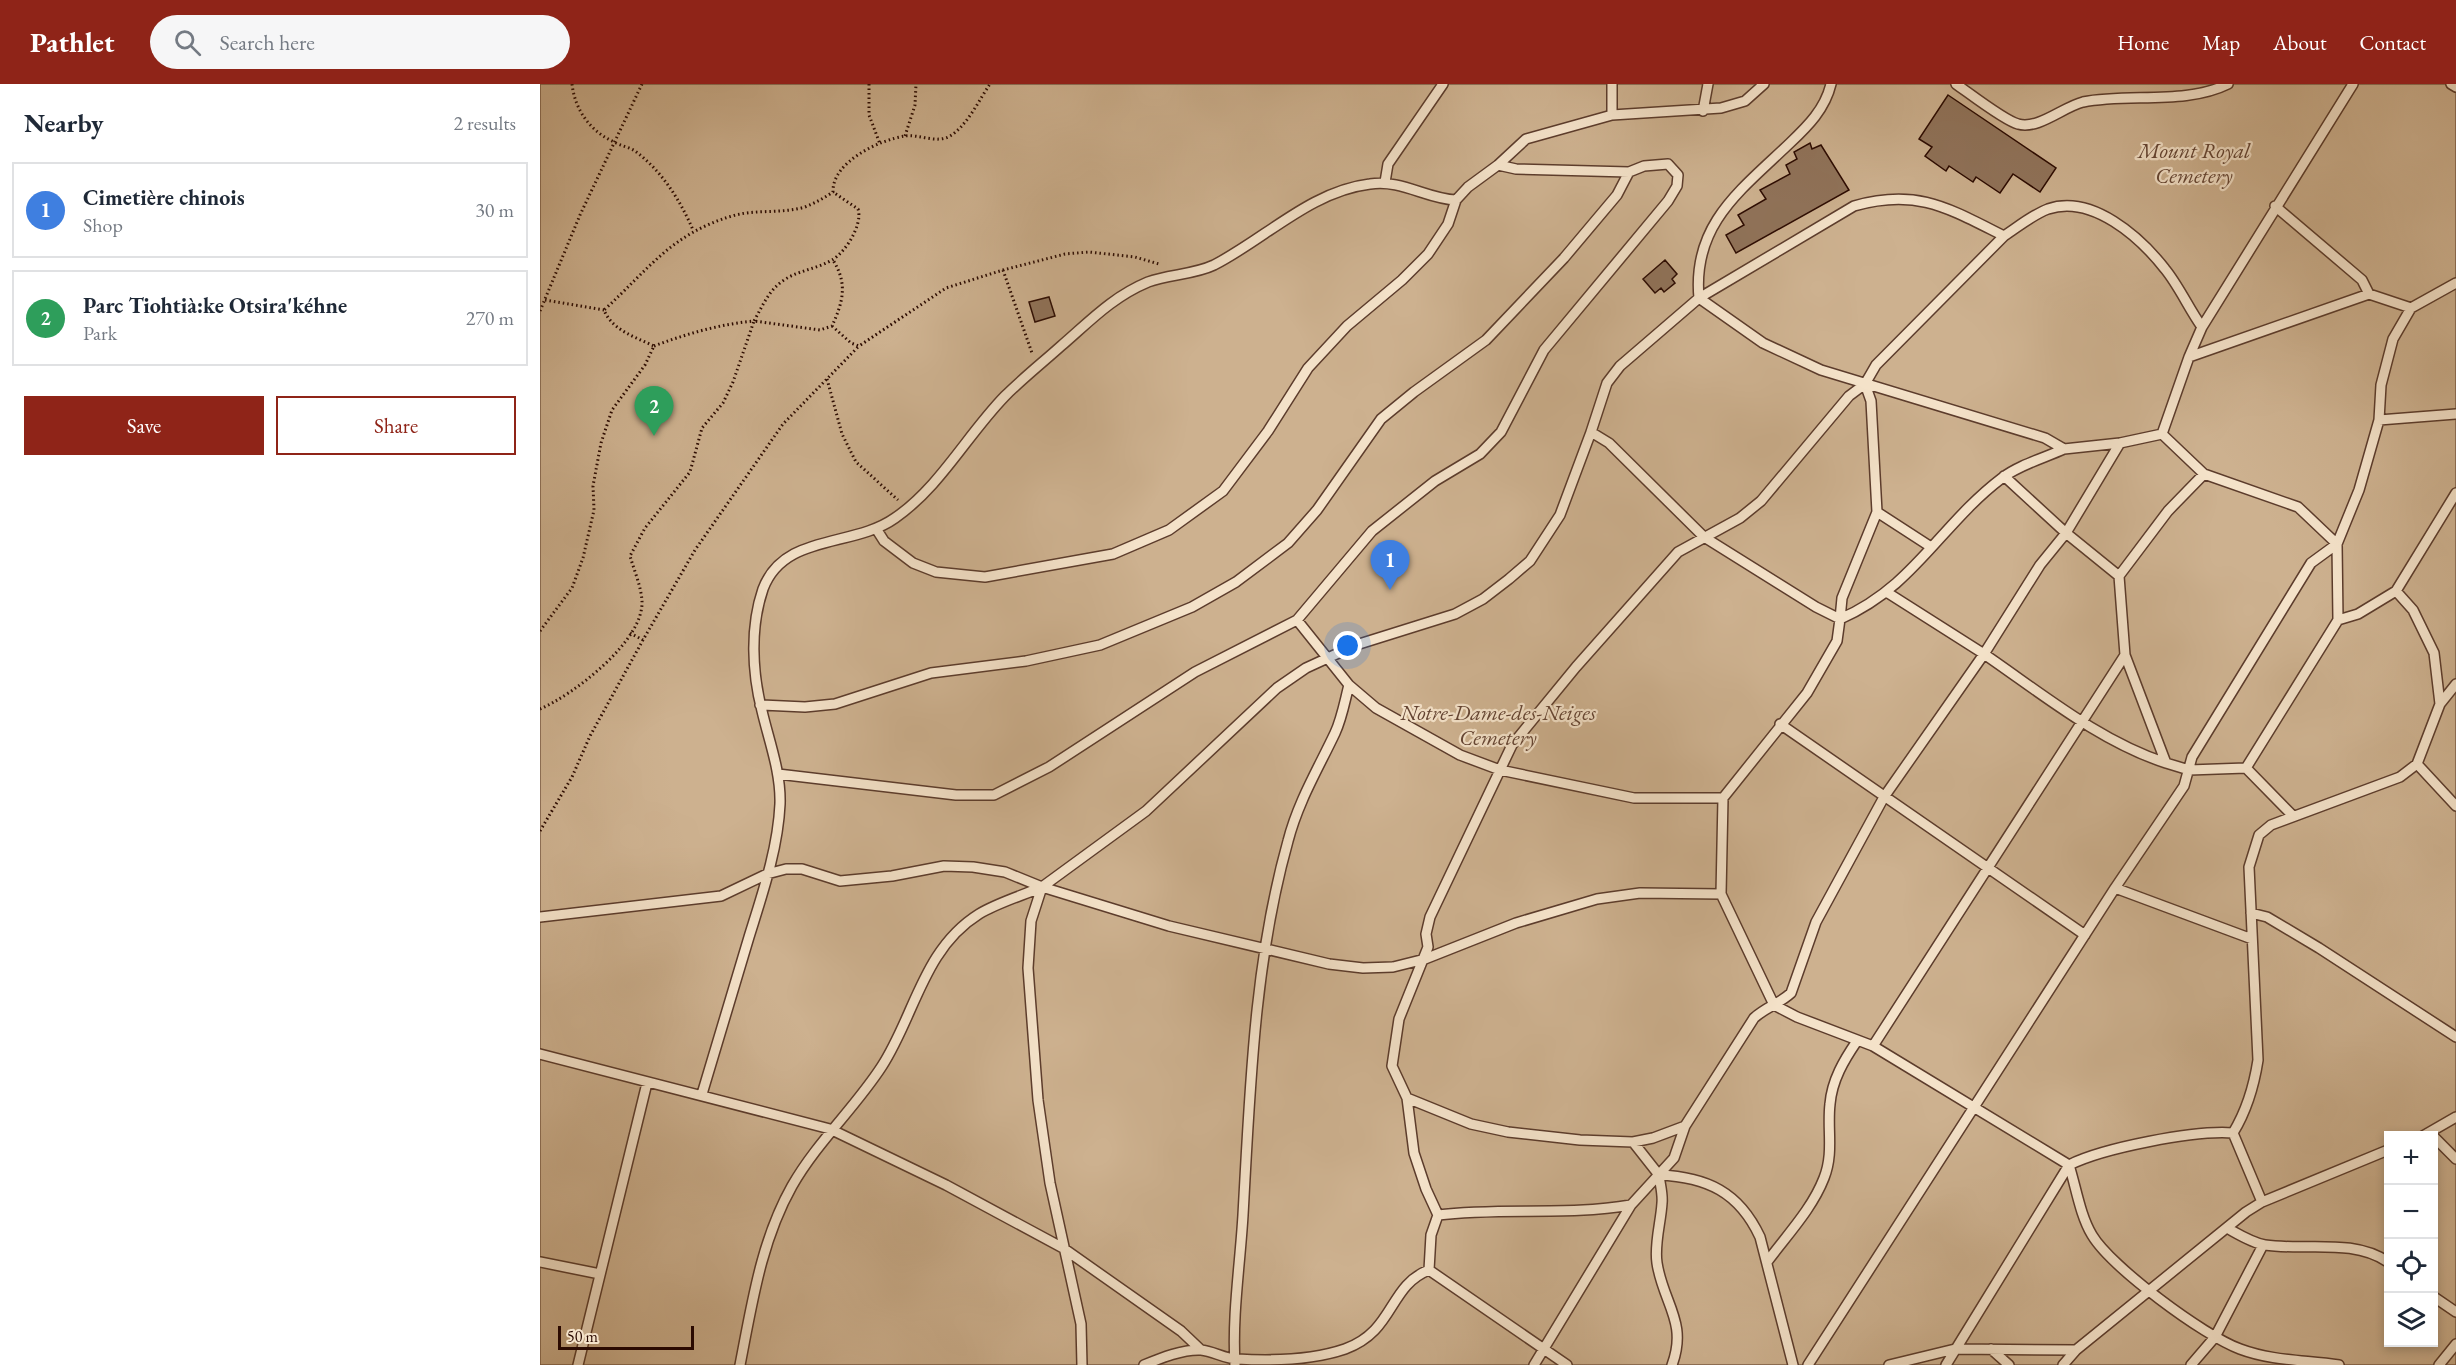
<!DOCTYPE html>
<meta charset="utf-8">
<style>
body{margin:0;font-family:"EB Garamond",serif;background:#f6f6f7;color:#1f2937}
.controls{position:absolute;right:18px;bottom:18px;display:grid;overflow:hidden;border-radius:0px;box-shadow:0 3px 9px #0003}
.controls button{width:54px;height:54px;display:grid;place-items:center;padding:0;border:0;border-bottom:2px solid #e0e1e3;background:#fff;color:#1f2937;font:30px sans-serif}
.scale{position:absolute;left:18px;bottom:15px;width:136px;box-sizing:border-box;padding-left:6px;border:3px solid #2b0a01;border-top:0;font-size:16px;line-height:21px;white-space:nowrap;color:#2b0a01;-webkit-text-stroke:4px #f4e2c9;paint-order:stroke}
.you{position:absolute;left:808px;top:562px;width:21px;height:21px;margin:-15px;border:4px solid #fff;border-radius:50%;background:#1a73e8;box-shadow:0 0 0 9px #1a73e833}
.badge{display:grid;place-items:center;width:39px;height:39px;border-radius:50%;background:#8f2418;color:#fff;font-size:20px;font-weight:700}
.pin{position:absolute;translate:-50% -50px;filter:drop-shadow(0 2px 3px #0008)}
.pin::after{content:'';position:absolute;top:32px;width:21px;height:18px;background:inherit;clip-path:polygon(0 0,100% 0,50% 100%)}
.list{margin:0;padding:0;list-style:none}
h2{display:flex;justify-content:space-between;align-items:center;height:78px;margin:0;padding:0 24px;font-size:26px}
h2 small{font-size:20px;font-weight:400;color:#747a83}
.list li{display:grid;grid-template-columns:39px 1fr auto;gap:18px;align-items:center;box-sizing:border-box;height:96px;margin:0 12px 12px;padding:0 12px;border:2px solid #e0e1e3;border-radius:0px}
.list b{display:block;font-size:22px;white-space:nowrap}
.list p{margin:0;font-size:20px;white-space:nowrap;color:#747a83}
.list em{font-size:20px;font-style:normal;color:#747a83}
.actions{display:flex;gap:12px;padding:18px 24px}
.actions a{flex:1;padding:14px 0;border:2px solid #8f2418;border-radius:0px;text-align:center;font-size:21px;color:#8f2418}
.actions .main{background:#8f2418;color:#fff}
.icon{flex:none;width:33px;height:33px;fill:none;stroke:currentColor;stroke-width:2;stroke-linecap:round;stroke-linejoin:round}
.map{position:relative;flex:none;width:1916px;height:1281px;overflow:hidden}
header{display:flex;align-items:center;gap:36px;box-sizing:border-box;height:84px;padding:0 30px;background:#8f2418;color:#fff}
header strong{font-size:28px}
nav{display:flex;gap:33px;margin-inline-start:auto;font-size:21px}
.search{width:420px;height:54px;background:#f6f6f7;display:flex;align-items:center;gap:15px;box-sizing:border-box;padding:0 21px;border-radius:33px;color:#747a83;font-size:22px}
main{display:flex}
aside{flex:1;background:#fff}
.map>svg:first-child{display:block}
.green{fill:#cdb18f;stroke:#7c5e48;stroke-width:1.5;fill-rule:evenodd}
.building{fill:#90735a;stroke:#2b0a01;stroke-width:1.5}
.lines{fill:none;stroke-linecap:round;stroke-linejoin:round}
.lane-casing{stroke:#5c3c2c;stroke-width:12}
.path{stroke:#2b0a01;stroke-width:3;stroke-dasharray:1.5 3;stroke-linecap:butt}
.lane{stroke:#f4e2c9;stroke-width:9}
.labels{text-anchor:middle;stroke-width:4.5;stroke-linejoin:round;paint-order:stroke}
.park-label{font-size:22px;font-style:italic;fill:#644433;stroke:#f4e2c9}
</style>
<header>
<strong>Pathlet</strong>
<div class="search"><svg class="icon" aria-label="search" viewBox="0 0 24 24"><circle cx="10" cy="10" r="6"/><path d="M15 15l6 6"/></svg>Search here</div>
<nav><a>Home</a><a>Map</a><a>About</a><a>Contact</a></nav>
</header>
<main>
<aside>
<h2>Nearby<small>2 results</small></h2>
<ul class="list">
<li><span class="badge" style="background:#3f7fe0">1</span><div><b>Cimetière chinois</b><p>Shop</p></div><em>30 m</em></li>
<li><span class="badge" style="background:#2e9e5b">2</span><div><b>Parc Tiohtià:ke Otsira'kéhne</b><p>Park</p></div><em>270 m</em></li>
</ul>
<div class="actions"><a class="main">Save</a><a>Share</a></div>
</aside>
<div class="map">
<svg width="1916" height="1281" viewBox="0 0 1916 1281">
<rect width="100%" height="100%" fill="#eed3ac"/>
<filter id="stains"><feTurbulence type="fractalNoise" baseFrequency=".00333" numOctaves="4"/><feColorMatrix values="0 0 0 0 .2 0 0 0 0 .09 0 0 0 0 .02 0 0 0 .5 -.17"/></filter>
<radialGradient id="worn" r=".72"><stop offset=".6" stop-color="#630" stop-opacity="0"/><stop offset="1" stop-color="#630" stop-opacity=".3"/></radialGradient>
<!-- green -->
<path class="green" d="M0,0H1916V1281H0ZM1848,1052H1894V1258H1848Z"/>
<!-- building -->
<path class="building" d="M1408,11L1516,84L1500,108L1473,90L1460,109L1436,93L1433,98L1409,82L1406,87L1385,72L1392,63L1379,55Z
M1270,59L1272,65L1281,61L1309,106L1196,169L1186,151L1204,141L1198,131L1226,115L1220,106L1250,90L1246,81L1257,75L1254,68Z
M1125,176L1137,190L1132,195L1135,199L1124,208L1121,204L1115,209L1103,195Z
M509,213L515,232L495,238L489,218Z"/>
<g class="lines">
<defs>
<path id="lane" d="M1072,0V31
M1291,0C1285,25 1268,42 1250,59C1201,106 1152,140 1159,214L1314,122C1377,104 1408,124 1464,152L1336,281L1325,300
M1416,0C1429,9 1465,37 1478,40C1498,46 1523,23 1543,18C1589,9 1646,21 1688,0
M1911,0L1916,3
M1163,27L1168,0
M845,98L848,80L903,0
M1735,122L1822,196L1829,210L1871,224
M1464,152C1478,143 1492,131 1508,125C1552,110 1600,153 1625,185C1639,202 1649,225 1662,243L1649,273
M1662,243L1813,0
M1839,336L1916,330
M1051,348L1067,299L1080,282L1159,214L1223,259L1281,286L1505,354L1524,365L1580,359L1622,350
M1664,390L1622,350L1649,273L1829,210
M1464,392L1526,449L1579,492
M1337,428L1391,463
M337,446L344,457L373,479L396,488L445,493L573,470L629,446L683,407L728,347L768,284L807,242L862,196L888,170L908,140L916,116L928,103L958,81L986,55L1072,31L1181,24L1205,17L1224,0
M1348,509L1444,570L1500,481L1526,449L1580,359
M757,536L809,601
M1798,536L1818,530L1856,507
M1585,571L1333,962L1529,1081C1536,1103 1540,1131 1552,1151C1571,1183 1664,1252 1700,1265C1732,1277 1765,1276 1799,1281
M1900,620L1894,569L1873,526L1856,507L1916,409
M220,621L265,623L295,620L391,589L486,577L560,561L652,523L696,498L748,459L777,426L841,335L874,308L946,256L1024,174L1077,111L1089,88L976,85L958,81
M1240,640L1545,851
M1877,680L1916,722
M238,690L416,711H454L509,683L655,588L757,536L832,447L895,397L940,370L961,348L1004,266L1128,117L1137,102L1138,91L1128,80L1104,82L1089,88
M1183,714L1181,810L1234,921L1257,933L1333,962
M1753,732L1706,684L1798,536L1797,460L1819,406L1839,336L1841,301L1853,255L1871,224L1916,199
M502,803L606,727L737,604L766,584L816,561L915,530L943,515L969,495L990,477L1020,431L1051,348L1069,359L1164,453L1276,523L1300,535L1302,514L1337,428L1331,317L1325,300L1309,312L1221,417L1200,434L1138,468L1036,583L972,661L890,833L886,850L888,863L859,935L852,982L867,1014L874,1069L886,1105L898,1131L891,1151L889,1186L1027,1281
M1575,804L1712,855
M1711,829L1727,833L1779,864L1916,953
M0,833L181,812L227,790L246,785H262L300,797L352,792L404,782L433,783L465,788L502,803L629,842L789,880L823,884L853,883L885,875L976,839L1057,815L1100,809L1181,810
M0,970L290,1045L406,1101L523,1164L641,1247L661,1266
M162,1010C178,958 193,905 209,853C222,811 238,765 240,720C241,688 229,657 222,627C212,588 210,543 223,505C244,449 313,464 355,434C400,403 427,351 465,312C482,295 502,279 521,262C549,238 572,213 608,198C629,190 653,191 674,181C725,155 771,107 830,100C861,95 887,115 916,116
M867,1014L931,1040L968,1048L1040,1056L1093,1058L1113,1054L1145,1042L1214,934C1226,923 1239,920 1251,909L1276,838L1344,713L1444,570C1501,609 1559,657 1626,679
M1693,1049C1707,1026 1714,1002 1718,976L1709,783L1719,751L1731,741L1860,693L1877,680L1900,620L1916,600
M1883,1052L1916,1033
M1894,1053L1916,1075
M1093,1058L1119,1091
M898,1131C962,1123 1027,1132 1091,1121
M1687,1144C1698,1150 1712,1159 1725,1161C1765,1167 1813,1154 1848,1178
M0,1178L60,1190
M1227,1178C1247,1151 1272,1125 1284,1094C1294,1069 1287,1045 1290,1020C1292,996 1304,976 1317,957
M1894,1213L1916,1228
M1451,1265L1469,1281
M38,1281L107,999
M200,1281C212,1220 221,1157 252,1102C277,1058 315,1024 342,982C375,931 383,865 439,830C457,819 481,812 502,803L491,837L488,884L498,1016L510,1099L541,1240L542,1281
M604,1281C621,1274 643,1265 661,1266C673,1267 685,1275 697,1275C731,1277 773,1276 805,1265C855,1247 848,1202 889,1186
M695,1281C692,1231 700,1182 703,1131C710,1006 714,878 748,757C758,718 778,685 795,649C802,634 805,616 809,601L836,624L920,671L960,686L1094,714H1183L1267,609L1297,557L1300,535C1374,503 1400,441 1462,394C1479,381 1504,374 1524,365
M994,1281L1091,1121L1134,1074L1145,1042
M1132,1281C1148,1238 1123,1219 1117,1179C1114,1160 1121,1138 1122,1119C1123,1110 1120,1100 1119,1091C1167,1093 1199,1108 1220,1153L1253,1281
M1268,1281L1575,804L1644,702L1652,673L1771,479L1797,460L1758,423L1664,390L1628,427L1579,492L1585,571L1626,679L1649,686L1706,684
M1349,1281L1415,1265L1536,1266
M1406,1281L1529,1081C1563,1064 1654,1046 1693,1049L1722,1118
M1523,1281L1536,1266L1706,1128L1722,1118L1848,1066
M1651,1281L1675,1253L1723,1161
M1899,1281L1916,1260"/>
</defs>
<!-- lane casing -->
<use href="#lane" class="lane-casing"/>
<!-- path -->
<path class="path" d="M32,0C35,26 50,47 74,58C81,62 89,63 95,67C122,87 140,116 153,146
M329,0V31L340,60
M365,52L375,21L376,0
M463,186L492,269
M5,216L64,226
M0,227L40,131L102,0
M292,242L311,259L319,262L406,204L463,186L525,170L549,168L595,173L619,180
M114,262C146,250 180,240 214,237C223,221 229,206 244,196C259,186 277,185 292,176C306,168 323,140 318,125L293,108
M287,295L302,350L316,378L358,416
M0,547L32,504L43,474L54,426L53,402L61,359L72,326L105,281L114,262C95,253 72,246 64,226C109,185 131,150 192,132C215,125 242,130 265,123C275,119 284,114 293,108C292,78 339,56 365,52C379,50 397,60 410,52C427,42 439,16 450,0
M90,549L103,556
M0,625C33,611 104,557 102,517C101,502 94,486 90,472L105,444L150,388L162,344L183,319L193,298L214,237L280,246L292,242C303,218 308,200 293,176
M0,747L32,693L50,652L103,556L155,466L243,340L319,262"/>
<!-- lane -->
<use href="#lane" class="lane"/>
</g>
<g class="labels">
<!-- park labels -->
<g class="park-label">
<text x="1654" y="74">Mount Royal<tspan x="1654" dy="25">Cemetery</tspan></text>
<text x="958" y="636">Notre-Dame-des-Neiges<tspan x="958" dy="25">Cemetery</tspan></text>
</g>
</g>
<rect width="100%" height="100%" filter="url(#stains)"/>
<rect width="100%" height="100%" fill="url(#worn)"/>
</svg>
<div class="controls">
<button>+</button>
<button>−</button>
<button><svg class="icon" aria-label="locate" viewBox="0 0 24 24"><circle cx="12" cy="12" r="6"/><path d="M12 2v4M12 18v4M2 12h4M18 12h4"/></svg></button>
<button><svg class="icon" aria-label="layers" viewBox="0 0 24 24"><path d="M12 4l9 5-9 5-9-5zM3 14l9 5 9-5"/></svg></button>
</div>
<div class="scale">50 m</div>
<div class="you"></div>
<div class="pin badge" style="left:850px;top:506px;background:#3f7fe0">1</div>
<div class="pin badge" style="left:114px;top:352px;background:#2e9e5b">2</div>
</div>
</main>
